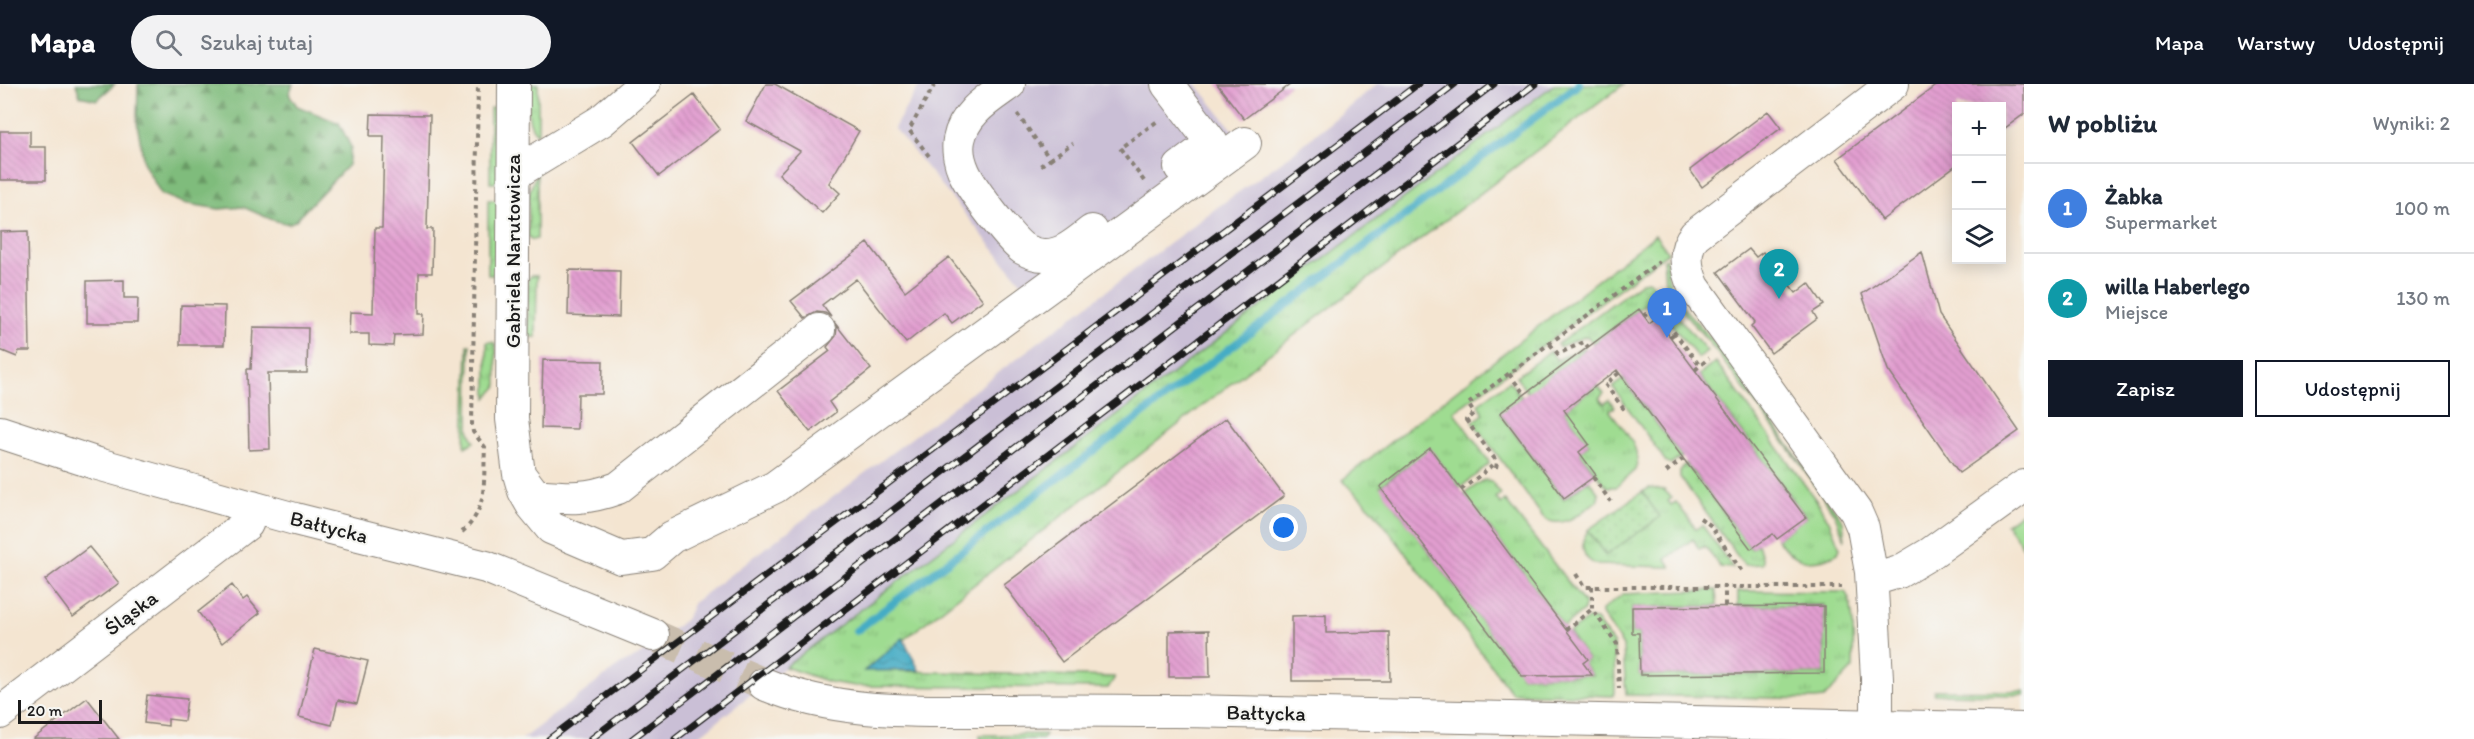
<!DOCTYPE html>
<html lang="pl">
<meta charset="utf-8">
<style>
body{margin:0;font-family:Itim,sans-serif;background:#f2f2f3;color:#1f2937}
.controls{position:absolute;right:18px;top:18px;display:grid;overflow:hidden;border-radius:0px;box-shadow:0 3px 15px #0003}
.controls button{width:54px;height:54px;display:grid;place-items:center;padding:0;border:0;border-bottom:2px solid #e0e1e3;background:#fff;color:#1f2937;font:30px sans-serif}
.scale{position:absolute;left:18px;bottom:15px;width:84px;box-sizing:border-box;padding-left:6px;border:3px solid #1c1c1c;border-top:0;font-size:16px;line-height:21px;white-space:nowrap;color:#1c1c1c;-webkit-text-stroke:4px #f6f6f2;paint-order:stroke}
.you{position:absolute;left:1284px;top:444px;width:21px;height:21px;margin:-15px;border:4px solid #fff;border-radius:50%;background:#1a73e8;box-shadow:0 0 0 9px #1a73e833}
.badge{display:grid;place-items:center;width:39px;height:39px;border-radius:50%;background:#111827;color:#fff;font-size:20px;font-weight:700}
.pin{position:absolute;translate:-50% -50px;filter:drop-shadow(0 2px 3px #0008)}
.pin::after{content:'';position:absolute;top:32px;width:21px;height:18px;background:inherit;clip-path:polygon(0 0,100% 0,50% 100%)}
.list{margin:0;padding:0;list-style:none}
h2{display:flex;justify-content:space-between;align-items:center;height:78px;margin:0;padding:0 24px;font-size:26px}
h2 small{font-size:20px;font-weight:400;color:#747a83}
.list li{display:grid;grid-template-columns:39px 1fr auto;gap:18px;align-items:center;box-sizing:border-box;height:90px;padding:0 24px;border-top:2px solid #e0e1e3}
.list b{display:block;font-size:22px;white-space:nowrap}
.list p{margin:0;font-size:20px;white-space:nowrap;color:#747a83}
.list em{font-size:20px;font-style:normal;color:#747a83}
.actions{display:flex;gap:12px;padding:18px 24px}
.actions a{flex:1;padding:14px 0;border:2px solid #111827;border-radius:0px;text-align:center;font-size:21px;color:#111827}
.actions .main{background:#111827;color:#fff}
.icon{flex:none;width:33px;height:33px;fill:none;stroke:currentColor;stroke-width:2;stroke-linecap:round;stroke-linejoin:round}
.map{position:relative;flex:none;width:2024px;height:655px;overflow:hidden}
header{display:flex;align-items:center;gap:36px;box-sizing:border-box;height:84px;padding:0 30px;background:#111827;color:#fff}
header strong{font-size:28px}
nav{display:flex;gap:33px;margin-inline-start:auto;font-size:21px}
.search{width:420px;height:54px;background:#f2f2f3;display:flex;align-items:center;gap:15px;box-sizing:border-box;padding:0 21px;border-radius:33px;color:#747a83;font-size:22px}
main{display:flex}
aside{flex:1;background:#fff}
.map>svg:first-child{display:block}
.railway{fill:#cabfd6}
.grass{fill:url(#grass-tufts);stroke:#5e7c56;stroke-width:1.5}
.forest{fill:url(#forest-firs);stroke:#4e6c4c;stroke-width:1.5}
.park{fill:url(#park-dots);stroke:#5e7c56;stroke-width:1.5}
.garden{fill:#9fdc91;stroke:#5e7c56;stroke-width:1.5}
.water{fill:url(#water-waves);stroke:#306470;stroke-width:1.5}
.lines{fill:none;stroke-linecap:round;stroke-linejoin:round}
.stream{stroke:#45acc5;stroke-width:8}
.building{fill:url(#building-back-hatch)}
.minor-tunnel{stroke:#c9bdad;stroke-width:32;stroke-dasharray:32 16;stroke-linecap:butt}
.minor-casing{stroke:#888076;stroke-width:34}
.path{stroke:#888076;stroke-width:4;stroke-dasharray:4.5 4.5;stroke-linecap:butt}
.minor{stroke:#fff;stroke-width:32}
.rail-casing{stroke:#1c1c1c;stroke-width:7}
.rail{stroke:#f6f6f2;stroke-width:4.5;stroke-dasharray:14;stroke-linecap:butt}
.labels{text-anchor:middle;stroke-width:4.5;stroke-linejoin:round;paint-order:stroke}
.street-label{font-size:21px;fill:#1c1c1c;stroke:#f6f6f2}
</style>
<header>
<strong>Mapa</strong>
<div class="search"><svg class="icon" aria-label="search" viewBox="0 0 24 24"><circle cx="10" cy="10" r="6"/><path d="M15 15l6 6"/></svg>Szukaj tutaj</div>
<nav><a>Mapa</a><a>Warstwy</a><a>Udostępnij</a></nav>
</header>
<main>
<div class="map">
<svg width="2024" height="655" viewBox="0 0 2024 655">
<defs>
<pattern id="grass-tufts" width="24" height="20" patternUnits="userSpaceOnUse" patternTransform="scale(1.5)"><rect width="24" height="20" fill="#9fdc91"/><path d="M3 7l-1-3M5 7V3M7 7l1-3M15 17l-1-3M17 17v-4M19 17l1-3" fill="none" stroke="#88bc7c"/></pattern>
<pattern id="forest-firs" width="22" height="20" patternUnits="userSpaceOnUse" patternTransform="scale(1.5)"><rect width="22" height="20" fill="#7fbc7b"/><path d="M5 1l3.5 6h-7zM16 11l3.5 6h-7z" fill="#679864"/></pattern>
<pattern id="park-dots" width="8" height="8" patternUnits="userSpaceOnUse" patternTransform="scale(1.5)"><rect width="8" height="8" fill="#9fdc91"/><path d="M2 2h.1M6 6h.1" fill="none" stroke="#88bc7c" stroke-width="1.8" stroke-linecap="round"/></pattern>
<pattern id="water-waves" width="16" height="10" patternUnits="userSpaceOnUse" patternTransform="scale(1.5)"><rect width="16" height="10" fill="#45acc5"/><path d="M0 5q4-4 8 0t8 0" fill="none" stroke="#398b9f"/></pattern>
<pattern id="building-back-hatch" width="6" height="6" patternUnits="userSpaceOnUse" patternTransform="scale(1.5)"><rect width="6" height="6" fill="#e29ed0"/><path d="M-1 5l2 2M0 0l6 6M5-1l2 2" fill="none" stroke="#c188b2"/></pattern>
</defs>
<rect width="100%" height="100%" fill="#f6f6f2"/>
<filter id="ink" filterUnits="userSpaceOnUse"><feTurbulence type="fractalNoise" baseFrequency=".0167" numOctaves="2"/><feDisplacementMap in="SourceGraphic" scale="12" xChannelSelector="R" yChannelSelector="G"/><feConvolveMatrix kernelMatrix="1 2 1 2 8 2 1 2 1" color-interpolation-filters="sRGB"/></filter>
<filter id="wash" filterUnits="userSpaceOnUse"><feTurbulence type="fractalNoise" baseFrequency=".008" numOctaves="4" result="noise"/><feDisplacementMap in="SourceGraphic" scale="24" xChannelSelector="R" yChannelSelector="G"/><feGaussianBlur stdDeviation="1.35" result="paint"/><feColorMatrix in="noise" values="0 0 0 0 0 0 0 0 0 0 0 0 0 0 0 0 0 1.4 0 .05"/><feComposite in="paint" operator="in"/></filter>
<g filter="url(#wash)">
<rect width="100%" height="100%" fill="#f4e5d1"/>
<!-- railway -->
<path class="railway" d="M920,0H1196L1237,51L1025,203L894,44Z
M1377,0H1555L785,583L695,655H522L621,580L638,572L686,535L694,518L1219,122L1288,73Z"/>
<!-- grass -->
<path class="grass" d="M529,0H538V50C524,41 529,15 529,0Z
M1555,0H1624L1238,294L865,586L1115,593L1108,604L855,602L829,598L785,583Z
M490,24H496L499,28V96L495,99H490Z
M537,86V155L532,156L528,152L529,110Z
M488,116H494L498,119V188L494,191H488Z
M1655,151L1668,168L1454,328L1488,376L1489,380L1460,404L1430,365L1380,402L1522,592L1592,591L1583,579L1588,575L1569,549L1588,535L1596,536L1614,561L1615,609L1613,612L1512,609L1373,426L1342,396Z
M1666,174L1670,202L1679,219L1719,263L1843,437L1845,456L1835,431L1797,375L1709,258L1672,215L1665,198L1663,176Z
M531,192H537L536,253H528V195Z
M1648,197L1655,202L1656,210L1653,214L1593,259L1587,252L1559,263L1558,260L1642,198Z
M1670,224L1707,267L1698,274L1661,227Z
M487,258H493L496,261L497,303L487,314Z
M468,261H470L469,345L474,358L465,363Z
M1584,263L1585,265L1528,309L1516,293L1550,267L1557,276Z
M1716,278L1815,415L1829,437L1840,464L1838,469C1812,483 1794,478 1777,455L1806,433L1699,291Z
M1623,295L1682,373L1671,380L1666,378L1613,303Z
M1509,297L1522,313L1500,330L1564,415L1589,396L1599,410L1597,417C1581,428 1562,448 1543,433L1473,338L1484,330L1478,320Z
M1597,301L1604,309L1599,314L1604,320L1609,316L1615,323L1610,327C1622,344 1644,365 1635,386L1616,403H1607L1579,368L1589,360L1564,326Z
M1686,379L1751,465L1758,460L1763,477L1762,480L1744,481L1680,393V387Z
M1484,396L1491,397L1501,410L1496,414L1501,420L1505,416L1585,520L1584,526L1564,543L1464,410Z
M1649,404L1664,406L1672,414L1668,417L1671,421L1676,418L1696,445L1702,441L1733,484L1720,483L1705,462L1699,465L1693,455L1666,475L1671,483L1598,481C1581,476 1580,460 1588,446L1605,471L1659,433L1642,408Z
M2024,427V464L2006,440Z
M1716,506L1717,522L1632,523V549H1639L1640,591L1824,590V521L1738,522V507L1845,508C1856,520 1853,567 1853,584L1824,614L1815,615L1626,611L1623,562L1602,530V526L1623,510Z
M1045,650L1043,655H980V651Z"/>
<!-- forest -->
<path class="forest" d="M76,0H115L97,16L80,12Z
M138,0H293L289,10L297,22L339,39L351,63L348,81L296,136L289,140L273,136L243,123L219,125L183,119L161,110L144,80L137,38Z"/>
<!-- park -->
<path class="park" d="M1642,408L1660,433L1606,471L1588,446Z"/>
<!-- garden -->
<path class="garden" d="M1934,606L2024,607V611L1934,610Z"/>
<!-- water -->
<path class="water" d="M903,554L919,586L864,587Z"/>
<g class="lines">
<!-- stream -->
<path class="stream" d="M856,547L1579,0"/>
</g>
<g id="blocks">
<!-- building -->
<path class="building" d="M766,0H775L859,47L829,99L840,109L822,129L779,90L800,67L746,37Z
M1217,0H1291L1244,35Z
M1938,0H2024V30L2001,47V22H1956V81L1882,136L1837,75Z
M694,11L720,45L659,92L633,58Z
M1768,27L1781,44L1702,103L1690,86Z
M371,30L430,31L427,145H433L432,189H419V230H424L423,250L394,251L393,262L369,261V250H349L350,228L373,229L375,144H382L384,52H370Z
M0,47H30V63H46V96H0Z
M28,147L30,267H19L17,273L0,266V148Z
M868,159L905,207L949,173L983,216L952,239L944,229L906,259L856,195L822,221L831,233L825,229L817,228L805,234L791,217Z
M1749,165L1756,173L1763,168L1796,209L1809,199L1824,221L1813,228L1817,235L1771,269L1751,242L1755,238L1718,188Z
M1922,168L1939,231L2019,347L1959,389L1888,286L1862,210Z
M569,186L620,187L619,233L568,231Z
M124,196V214H138L137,239H87V197Z
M181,221L225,222L224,261H180Z
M1639,225L1649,239L1656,234L1806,434L1777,455L1773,450L1751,465L1617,286L1564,326L1589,360L1579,368L1596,391L1564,414L1500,329Z
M834,238L871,285L829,318L836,328L810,348L778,307L830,267L827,263L836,252L837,244Z
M253,243L308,244L307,289H268L270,365L249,366L247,285H251Z
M543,276L603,277L602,310H578L577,345L541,344Z
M1226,334L1284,412L1062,578L1004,501Z
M1430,364L1588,575L1583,579L1592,591L1522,592L1380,403Z
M89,463L119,499L73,533L45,496Z
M232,501L243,516L247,513L260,529L222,559L198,528Z
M1824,522V589L1640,591L1639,549H1632V523Z
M1326,531V549L1389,548L1390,597H1292V532Z
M1209,546L1210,593H1169V547Z
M315,565L368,577L357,620L338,616L332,641L299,633Z
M147,611L187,615L184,637L168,635V642L144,639Z
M87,614L119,655H33Z"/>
</g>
</g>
<g filter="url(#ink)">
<use href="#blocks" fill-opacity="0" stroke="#888076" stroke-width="1.5"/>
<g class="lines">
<!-- minor-tunnel -->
<path class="minor-tunnel" d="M653,551L764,600"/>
<defs>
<path id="minor" d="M514,0L512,335L519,390L535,411C569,414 585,416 618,404L819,246
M1009,0C988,15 964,29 959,56C957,66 960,79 964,88C971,104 1008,153 1022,164C1029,168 1036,171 1044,171C1063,172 1077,158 1092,147
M1167,0L1212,59L1180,83
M514,90L601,37L644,0
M0,348L98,380L295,435L486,483L653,551
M519,390L524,407L532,421L551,444L621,474L652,470L672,453L775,403L1245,59
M1872,496L1899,488L1931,469L2024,402
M764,600C838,631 917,627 996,627C1055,626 1114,627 1173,627C1457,631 1741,637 2024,645
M0,629L247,440L253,423
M1877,655V594L1871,488L1863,444L1856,428L1694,203C1686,186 1682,166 1695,151L1893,0"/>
</defs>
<!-- minor casing -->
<use href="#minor" class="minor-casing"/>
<!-- path -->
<path class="path" d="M1017,30L1050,75L1040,82
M929,72L909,46L935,0
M1050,75L1073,59
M1144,97L1120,64L1159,36
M1666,214L1655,223L1700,282
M1643,232L1655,223
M1670,253L1675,249
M1550,260L1558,270L1584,258L1588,263
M1695,286L1709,274
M1619,289L1605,300L1623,324L1620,326
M1509,290L1525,311
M1496,384L1497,378L1466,336L1474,329L1468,320L1659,178
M1666,388L1683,375
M1593,393L1611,418
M1461,406L1496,379
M1700,434L1710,441L1743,489
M462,448C489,425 483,396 485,363L473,348L472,341L478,0
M1576,490L1584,503H1842
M1592,502V525L1617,560L1619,605
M1725,522V502
M1566,546L1592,525"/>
<!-- minor -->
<use href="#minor" class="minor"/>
<defs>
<path id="rail" d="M549,655L1418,0
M591,655L1455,0
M632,655L1494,0
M675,655L1535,0"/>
</defs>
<!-- rail casing -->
<use href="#rail" class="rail-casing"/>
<!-- rail -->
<use href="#rail" class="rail"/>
</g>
</g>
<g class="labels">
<!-- street labels -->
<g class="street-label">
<text transform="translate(513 167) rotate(-90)" y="7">Gabriela Narutowicza</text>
<text transform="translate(329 443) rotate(14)" y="7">Bałtycka</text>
<text transform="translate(131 529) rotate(-37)" y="7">Śląska</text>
<text transform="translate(1266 629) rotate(1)" y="7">Bałtycka</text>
</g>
</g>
</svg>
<div class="controls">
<button>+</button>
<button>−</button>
<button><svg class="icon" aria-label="layers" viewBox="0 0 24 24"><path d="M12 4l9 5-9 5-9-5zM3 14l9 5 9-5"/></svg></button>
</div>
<div class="scale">20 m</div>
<div class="you"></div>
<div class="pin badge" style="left:1667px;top:254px;background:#3f7fe0">1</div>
<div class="pin badge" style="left:1779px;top:215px;background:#0f9aa8">2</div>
</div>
<aside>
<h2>W pobliżu<small>Wyniki: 2</small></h2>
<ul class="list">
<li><span class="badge" style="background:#3f7fe0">1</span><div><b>Żabka</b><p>Supermarket</p></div><em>100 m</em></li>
<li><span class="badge" style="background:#0f9aa8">2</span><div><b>willa Haberlego</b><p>Miejsce</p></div><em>130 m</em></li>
</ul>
<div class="actions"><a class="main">Zapisz</a><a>Udostępnij</a></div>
</aside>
</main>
